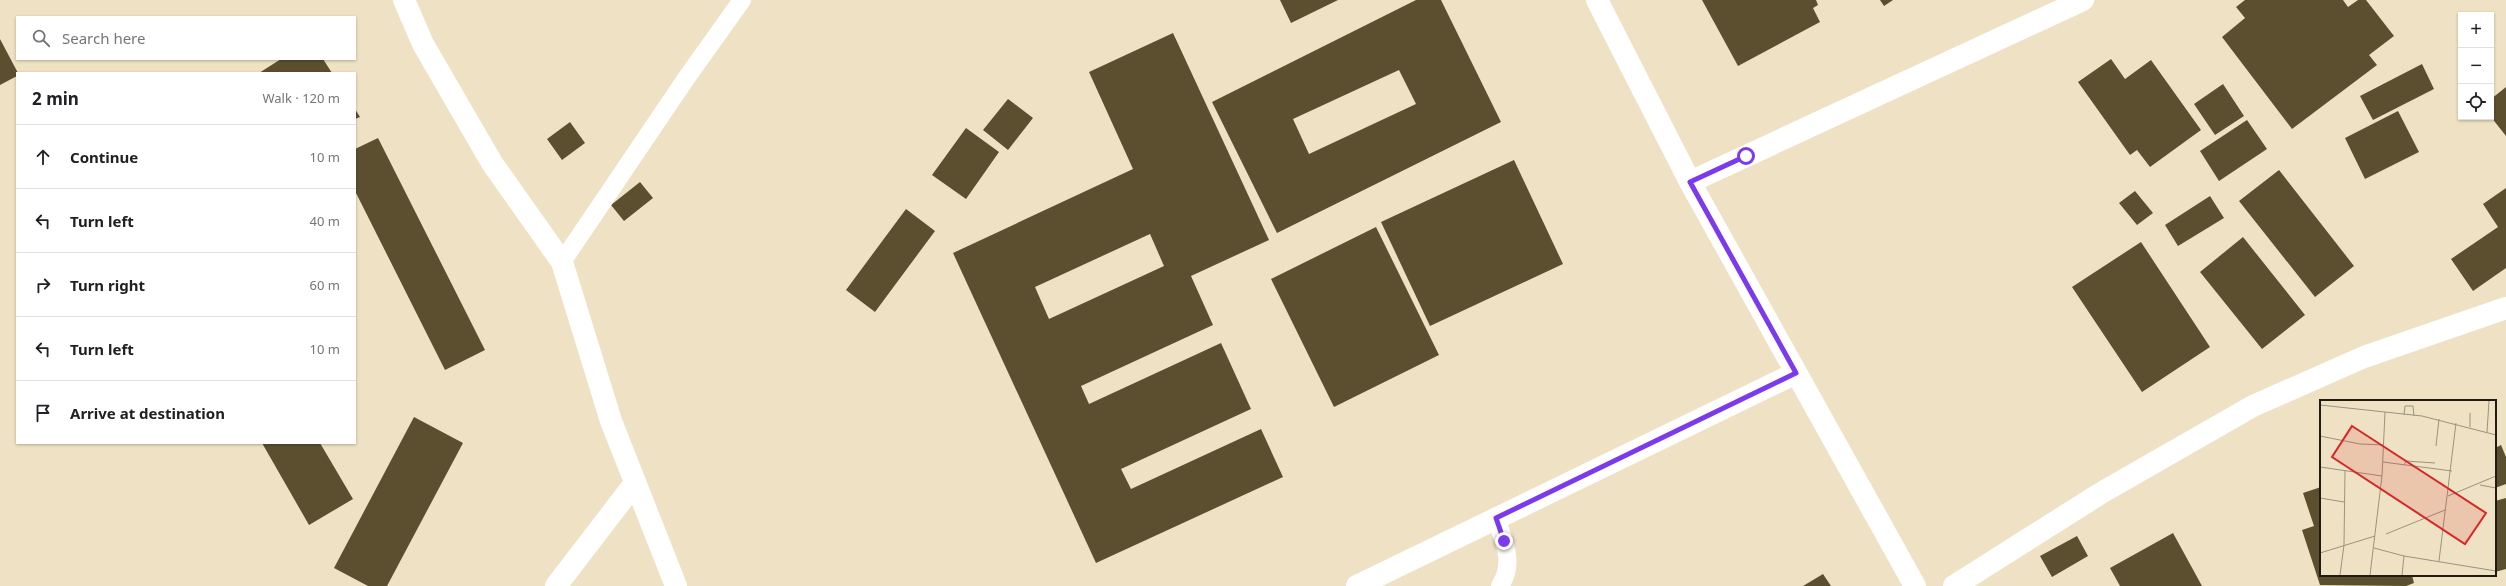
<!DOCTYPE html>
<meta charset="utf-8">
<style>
body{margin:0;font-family:"Noto Sans",sans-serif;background:#f6f6f6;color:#202124}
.controls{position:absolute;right:12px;top:12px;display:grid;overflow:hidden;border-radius:0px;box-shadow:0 1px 3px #0004}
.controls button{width:36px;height:36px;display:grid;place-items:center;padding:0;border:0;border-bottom:1px solid #e0e0e0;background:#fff;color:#202124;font:20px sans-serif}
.stop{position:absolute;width:12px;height:12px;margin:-9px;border:3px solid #7c3aed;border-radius:50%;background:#fff}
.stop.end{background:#7c3aed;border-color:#fff;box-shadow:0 1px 4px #0008}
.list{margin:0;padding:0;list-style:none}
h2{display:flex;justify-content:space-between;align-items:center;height:52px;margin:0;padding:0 16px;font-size:17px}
h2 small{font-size:13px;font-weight:400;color:#757577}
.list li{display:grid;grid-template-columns:26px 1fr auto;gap:12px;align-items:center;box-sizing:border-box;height:64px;padding:0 16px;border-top:1px solid #e0e0e0}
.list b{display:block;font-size:15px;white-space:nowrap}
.list em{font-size:13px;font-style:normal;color:#757577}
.icon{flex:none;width:22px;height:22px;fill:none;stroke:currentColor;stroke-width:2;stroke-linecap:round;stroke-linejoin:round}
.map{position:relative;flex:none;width:2506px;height:586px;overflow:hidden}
.search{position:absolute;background:#fff;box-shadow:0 1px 3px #0004;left:16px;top:16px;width:340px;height:44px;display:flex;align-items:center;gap:10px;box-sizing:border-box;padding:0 14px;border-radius:0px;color:#757577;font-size:15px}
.panel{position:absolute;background:#fff;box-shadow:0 1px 3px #0004;left:16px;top:72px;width:340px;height:372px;border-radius:0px}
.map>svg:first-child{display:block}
.building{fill:#5c4f30;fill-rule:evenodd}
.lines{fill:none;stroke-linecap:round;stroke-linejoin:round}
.lane{stroke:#fff;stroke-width:18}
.street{stroke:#fff;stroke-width:22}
.route{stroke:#7c3aed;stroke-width:5}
.inset-road{fill:none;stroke:#9c927c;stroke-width:1}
.view{fill:#d62828;fill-opacity:0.15;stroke:#d62828;stroke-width:2}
.inset-edge{fill:none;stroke:#1f1b10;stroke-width:2}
</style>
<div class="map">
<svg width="2506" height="586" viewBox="0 0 2506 586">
<rect width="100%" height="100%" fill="#efe2c4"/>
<!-- building -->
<path class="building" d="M1280,0H1338L1291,23Z
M1416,0H1441L1501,122L1277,233L1212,102ZM1399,70L1416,104L1309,154L1293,119Z
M1702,0H1816L1818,5L1813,8L1820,22L1738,66Z
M1880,0H1893L1884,6Z
M2245,0H2343L2348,7L2358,0H2366L2394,36L2369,55L2377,65L2292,129L2222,37L2245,18L2236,7Z
M1173,33L1269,240L1191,276L1213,325L1081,386L1089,404L1221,343L1251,409L1121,469L1131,489L1261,429L1283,477L1096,563L953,253L1133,169L1089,72ZM1150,234L1164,266L1049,319L1035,287Z
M0,39L18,73L17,76L0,85Z
M281,59H323L332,73H259Z
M2111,59L2125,79L2151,60L2201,130L2150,167L2137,150L2130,155L2078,82Z
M2422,64L2434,89L2373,120L2360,96Z
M2223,84L2244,116L2215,135L2194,104Z
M2506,87V136L2491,117V99Z
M1008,99L1033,118L1008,150L983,130Z
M355,109L360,117L355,119Z
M2398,111L2419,152L2365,179L2345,138Z
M2247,120L2267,149L2219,181L2200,151Z
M570,122L585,143L562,160L547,139Z
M966,128L999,152L966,199L932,175Z
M378,138L485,350L445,370L355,191V149Z
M1514,160L1563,264L1430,326L1381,222Z
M2279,170L2354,266L2315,297L2239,201Z
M640,182L653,198L624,221L611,205Z
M2506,188V268L2473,291L2451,259L2498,227L2483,204Z
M2135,191L2153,213L2137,225L2119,203Z
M2210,196L2224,218L2178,246L2165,225Z
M906,209L935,231L875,312L846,290Z
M1376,227L1439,355L1334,407L1271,279Z
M2243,237L2305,315L2262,349L2200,272Z
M2141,242L2210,347L2142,392L2072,287Z
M414,417L463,443L387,586H368L334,568Z
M262,443H320L353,499L309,525Z
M2501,445L2506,457V484L2495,488V448Z
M2321,487V575H2412L2414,583L2406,586L2320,585L2302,530L2314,526L2303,493Z
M2506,498V569L2495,572V501Z
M2173,533L2202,586H2120L2110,568Z
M2077,536L2088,556L2052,577L2040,556Z
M1823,574L1831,586H1803Z"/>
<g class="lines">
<!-- lane -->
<path class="lane" d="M562,262L685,80L742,0
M1496,518C1504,542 1515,563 1500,586"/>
<!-- street -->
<path class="street" d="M404,0L423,44L492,163L562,262L611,421L676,586
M1597,0L1690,182L1915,586
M1690,182L2083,0
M556,586L635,483
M1357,586L1796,373
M1954,586L2101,493L2253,406L2364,357L2506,308"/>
</g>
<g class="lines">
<!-- route -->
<path class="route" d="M1504,541L1496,518L1796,373L1690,182L1746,156"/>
</g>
<!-- overview -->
<g transform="translate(2320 400)">
<rect width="176" height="176" fill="#efe2c4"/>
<path class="inset-road" d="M0,5L102,16L176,35M84,15L85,6H93L94,16M150,27V13M167,32L169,1M0,36L40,44L64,45M116,46L119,19M63,62L132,71M84,65L86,61L115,63M0,67L62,76M160,85L176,88M128,96L176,76M0,98L24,102M66,134L125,110M54,148L84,156L176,171M0,153L55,136M119,161L136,23M20,175L24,145L25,70M50,175L62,76L65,12M82,175L84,156"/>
<path class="view" d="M32,26L166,113L145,144L12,57Z"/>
<rect width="176" height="176" class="inset-edge"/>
</g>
</svg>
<div class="controls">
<button>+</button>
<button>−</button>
<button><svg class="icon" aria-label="locate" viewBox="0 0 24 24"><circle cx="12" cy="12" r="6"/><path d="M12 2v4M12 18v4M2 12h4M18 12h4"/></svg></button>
</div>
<div class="stop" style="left:1746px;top:156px"></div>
<div class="stop end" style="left:1504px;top:541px"></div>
<div class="search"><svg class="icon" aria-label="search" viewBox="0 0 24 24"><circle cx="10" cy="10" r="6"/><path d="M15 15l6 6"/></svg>Search here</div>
<section class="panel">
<h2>2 min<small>Walk · 120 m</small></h2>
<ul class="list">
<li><svg class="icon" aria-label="ahead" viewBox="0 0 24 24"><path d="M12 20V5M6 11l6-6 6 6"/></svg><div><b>Continue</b></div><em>10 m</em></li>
<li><svg class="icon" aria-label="left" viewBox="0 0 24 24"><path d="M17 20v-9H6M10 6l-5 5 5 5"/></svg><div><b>Turn left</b></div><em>40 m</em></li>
<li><svg class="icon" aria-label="right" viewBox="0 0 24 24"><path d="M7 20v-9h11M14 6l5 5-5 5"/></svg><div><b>Turn right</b></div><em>60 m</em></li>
<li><svg class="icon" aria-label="left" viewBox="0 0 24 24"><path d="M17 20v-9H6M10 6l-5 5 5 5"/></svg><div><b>Turn left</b></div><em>10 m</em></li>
<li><svg class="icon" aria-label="arrive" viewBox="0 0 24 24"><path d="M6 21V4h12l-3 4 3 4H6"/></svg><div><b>Arrive at destination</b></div></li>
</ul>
</section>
</div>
